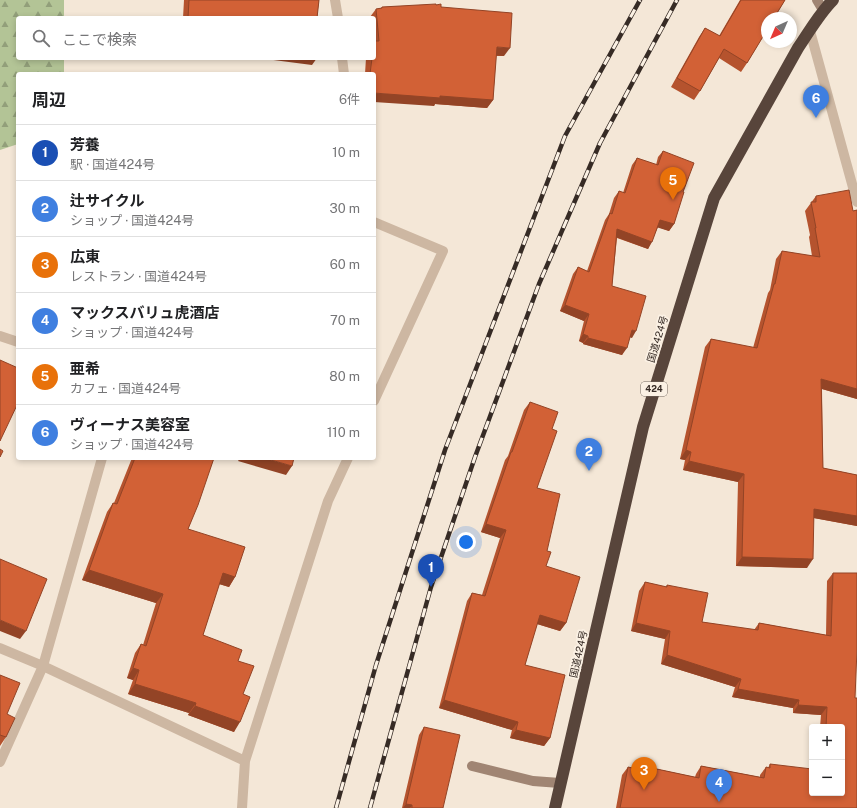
<!DOCTYPE html>
<html lang="ja">
<meta charset="utf-8">
<style>
body{margin:0;font-family:"Public Sans","Noto Sans JP",sans-serif;background:#f2f2f2;color:#202124}
.controls{position:absolute;right:12px;bottom:12px;display:grid;overflow:hidden;border-radius:4px;box-shadow:0 2px 6px #0003}
.controls button{width:36px;height:36px;display:grid;place-items:center;padding:0;border:0;border-bottom:1px solid #e0e0e0;background:#fff;color:#202124;font:20px sans-serif}
.compass{position:absolute;left:761px;top:12px;width:36px;height:36px;border-radius:50%;background:#fff;box-shadow:0 2px 6px #0003;rotate:224deg}
.you{position:absolute;left:466px;top:542px;width:14px;height:14px;margin:-10px;border:3px solid #fff;border-radius:50%;background:#1a73e8;box-shadow:0 0 0 6px #1a73e833}
.badge{display:grid;place-items:center;width:26px;height:26px;border-radius:50%;background:#7c3aed;color:#fff;font-size:13px;font-weight:700}
.pin{position:absolute;translate:-50% -33px;filter:drop-shadow(0 1px 2px #0008)}
.pin::after{content:'';position:absolute;top:21px;width:14px;height:12px;background:inherit;clip-path:polygon(0 0,100% 0,50% 100%)}
.list{margin:0;padding:0;list-style:none}
h2{display:flex;justify-content:space-between;align-items:center;height:52px;margin:0;padding:0 16px;font-size:17px}
h2 small{font-size:13px;font-weight:400;color:#757577}
.list li{display:grid;grid-template-columns:26px 1fr auto;gap:12px;align-items:center;box-sizing:border-box;height:56px;padding:0 16px;border-top:1px solid #e0e0e0}
.list b{display:block;font-size:15px;white-space:nowrap}
.list p{margin:0;font-size:13px;white-space:nowrap;color:#757577}
.list em{font-size:13px;font-style:normal;color:#757577}
.icon{flex:none;width:22px;height:22px;fill:none;stroke:currentColor;stroke-width:2;stroke-linecap:round;stroke-linejoin:round}
.map{position:relative;flex:none;width:857px;height:808px;overflow:hidden}
.search{position:absolute;background:#fff;box-shadow:0 2px 6px #0003;left:16px;top:16px;width:360px;height:44px;display:flex;align-items:center;gap:10px;box-sizing:border-box;padding:0 14px;border-radius:4px;color:#757577;font-size:15px}
.panel{position:absolute;background:#fff;box-shadow:0 2px 6px #0003;left:16px;top:72px;width:360px;height:388px;border-radius:4px}
.map>svg:first-child{display:block}
.forest{fill:url(#forest-firs)}
.lines{fill:none;stroke-linecap:round;stroke-linejoin:round}
.lane{stroke:#cdb7a2;stroke-width:10}
.street{stroke:#cdb7a2;stroke-width:10}
.secondary{stroke:#a08573;stroke-width:10}
.highway{stroke:#58453b;stroke-width:12}
.rail-casing{stroke:#362b25;stroke-width:4.5}
.rail{stroke:#fbf1e4;stroke-width:3;stroke-dasharray:9;stroke-linecap:butt}
.wall{fill:#b5532e}
.shaded-wall{fill:#934426}
.building{fill:#d26136;stroke:#934426}
.labels{text-anchor:middle;stroke-width:3.5;stroke-linejoin:round;paint-order:stroke}
.shield{fill:#fbf1e4;stroke:#71665e;stroke-width:1}
.shield-label{font-size:9px;font-weight:bold;fill:#362b25}
.street-label{font-size:10px;fill:#362b25;stroke:#fbf1e4}
</style>
<div class="map">
<svg width="857" height="808" viewBox="0 0 857 808">
<defs>
<pattern id="forest-firs" width="22" height="20" patternUnits="userSpaceOnUse"><rect width="22" height="20" fill="#b3c496"/><path d="M5 1l3.5 6h-7zM16 11l3.5 6h-7z" fill="#929f7a"/></pattern>
</defs>
<rect width="100%" height="100%" fill="#f4e7d7"/>
<!-- forest -->
<path class="forest" d="M0,0H64V18H18V58H64V74H18V144L0,150Z"/>
<g class="lines">
<!-- lane -->
<path class="lane" d="M810,31L857,202"/>
<!-- street -->
<path class="street" d="M335,0L338,18
M342,58L344,74
M374,222L443,251L374,401
M0,336L18,342
M0,648L43,666L245,761
M0,762L43,666L102,458
M242,808L245,761L328,501L348,458"/>
<!-- secondary -->
<path class="secondary" d="M817,0L823,10
M472,766L533,781L560,783"/>
<!-- highway -->
<path class="highway" d="M555,808L643,427L714,198L798,48C809,32 819,14 833,0"/>
<defs>
<path id="rail" d="M336,808L376,665L445,450L565,136L640,0
M370,808L431,587L475,457L539,284L600,143L677,0"/>
</defs>
<!-- rail casing -->
<use href="#rail" class="rail-casing"/>
<!-- rail -->
<use href="#rail" class="rail"/>
</g>
<!-- wall -->
<path class="wall" d="M184,0H319L317,18H183Z
M740,0H785L747,63L741,72L719,58L700,91L694,100L671,87L699,37L705,28L719,36Z
M436,5L441,7L504,56H496L493,100L487,108L435,104L434,106L374,74H365L366,58H374V18H370V17L376,9L381,8L382,7Z
M663,151L683,192L674,224L669,231L658,227L648,249L617,238L612,286L632,338L630,337L622,355L583,344V343L579,341L584,321L560,311L573,274L578,267L587,271L605,220L609,214L614,198L619,191L623,193L632,165L637,158L656,165L658,157Z
M816,196L853,211L857,210V399L822,389L823,468L857,475V526L814,518L807,568L736,566L738,482L683,470L685,460L680,459L705,347L711,339L753,348L768,293L770,290L776,259L782,251L812,256L809,237L810,235L805,211Z
M530,402L552,429L537,488L547,551L546,566L566,623L560,631L537,624L525,665L550,738L544,746L510,738L512,730L439,708L467,601L472,593L482,595L500,538L481,532L505,460L508,456L524,410Z
M132,458H214L188,529L235,577L229,587L219,584L203,635L238,661L243,694L234,732L188,715L189,713L128,694L133,680L127,678L135,653L141,644L143,645L156,603L82,580L107,512L113,503H114Z
M833,573L855,698L857,808H616L622,775L628,767L650,771L652,768L695,777L696,774L701,766L760,777V775L766,767L768,768L770,764L842,793V727H820L821,715L793,713V708L732,697L735,687L661,664L665,639L631,631L639,591L645,582L666,587L667,585L702,622L754,630L759,623L826,635L827,581Z
M0,675L7,714L6,737L0,746Z
M424,727L443,808H402L419,735Z"/>
<!-- shaded-wall -->
<path class="shaded-wall" d="M497,47L510,48L504,56L491,55Z
M258,58H317L312,65Z
M374,93L440,96L493,100L487,108L435,104L434,106L374,102Z
M660,220L674,224L669,231L656,227Z
M617,229L652,242L648,249L613,236Z
M565,305L589,314L584,321L560,311Z
M632,330L636,331L632,338L627,336Z
M583,334L588,336L583,343L579,341Z
M588,338L627,348L622,355L583,344Z
M821,379L857,389V399L815,387Z
M686,450L691,452L685,460L680,459Z
M240,458H264L292,466L286,475L238,461Z
M689,461L744,474L738,482L683,470Z
M814,509L857,516V526L808,517Z
M486,524L506,530L500,538L481,532Z
M742,557L813,559L807,568L736,566Z
M89,570L163,594L156,603L82,580Z
M223,573L235,577L229,587L216,583Z
M540,615L566,623L560,631L534,623Z
M0,620L26,631L20,639L0,631Z
M636,623L670,631L665,639L631,631Z
M667,655L741,679L735,687L661,664Z
M133,668L139,670L133,680L127,678Z
M135,684L196,703L189,713L128,694Z
M738,689L799,700L793,708L732,697Z
M444,700L518,722L512,730L439,708Z
M798,705L827,707L821,715L793,713Z
M195,706L240,722L234,732L188,715Z
M516,730L550,738L544,746L510,738Z
M406,804L412,805L410,808H403Z"/>
<!-- building -->
<path class="building" d="M189,0H319L317,18H188Z
M741,0H785L774,18H767V30L747,63L724,49L700,91L677,78L705,28L720,36Z
M436,4V5L441,4V7L512,13L510,48L497,47L493,100L440,96V98L374,93V74H370L372,58H374V41H379L376,9L382,8V7Z
M663,151L694,163L683,192H684L674,224L660,220L652,242L617,229L612,286L646,296L636,331L632,330L627,348L588,338V336L583,334L589,314L565,305L578,267L589,272L610,213L612,214L619,191L625,193L637,158L658,165Z
M849,190L853,211L857,210V389L821,379L823,468L857,475V516L814,509L813,559L742,557L744,474L689,461L691,452L686,450L711,339L757,348L774,284H775L782,251L820,257L815,228H816L811,202H816V196Z
M0,360L18,368V403L0,441Z
M530,402L558,412L552,429L557,431L537,488L560,494L547,551L551,552L546,566L580,577L566,623L540,615L525,665L565,675L550,738L516,730L518,722L444,700L472,593L485,596L506,530L486,524L511,452H512Z
M0,449L3,451L0,457Z
M135,458H214L198,505L188,529L245,547L235,577L223,573L203,635L242,650L238,661L254,666L243,694L250,697L240,722L195,706L196,703L135,684L139,670L133,668L141,644L146,646L163,594L89,570L113,503L117,504Z
M264,458H294L292,466Z
M0,559L47,579L26,631L0,620Z
M833,573H857V649L855,698H857V808H620L628,767L651,772L652,768L699,778L701,766L764,778L766,767L770,768V764L812,769V793H842V727H826L827,707L798,705L799,700L738,689L741,679L667,655L670,631L636,623L645,582L667,587V585L708,593L702,622L758,630L759,623L831,636Z
M0,675L20,683L7,714L15,718L6,737L0,735Z
M424,727L460,735L443,808H412V805L406,804Z"/>
<g class="labels">
<!-- shield labels -->
<rect class="shield" x="641" y="382" width="26" height="14" rx="3"/>
<g class="shield-label">
<text x="654" y="392">424</text>
</g>
<!-- street labels -->
<g class="street-label">
<text transform="translate(657 339) rotate(-73)" y="4">国道424号</text>
<text transform="translate(578 654) rotate(-77)" y="4">国道424号</text>
</g>
</g>
</svg>
<div class="controls">
<button>+</button>
<button>−</button>
</div>
<svg class="compass" viewBox="-18 -18 36 36"><path d="M0-13l5 13h-10z" fill="#e53935"/><path d="M0 13l5-13h-10z" fill="#757577"/></svg>
<div class="you"></div>
<div class="pin badge" style="left:431px;top:587px;background:#1a4fb4">1</div>
<div class="pin badge" style="left:589px;top:471px;background:#3f7fe0">2</div>
<div class="pin badge" style="left:644px;top:790px;background:#e8710a">3</div>
<div class="pin badge" style="left:719px;top:802px;background:#3f7fe0">4</div>
<div class="pin badge" style="left:673px;top:200px;background:#e8710a">5</div>
<div class="pin badge" style="left:816px;top:118px;background:#3f7fe0">6</div>
<div class="search"><svg class="icon" aria-label="search" viewBox="0 0 24 24"><circle cx="10" cy="10" r="6"/><path d="M15 15l6 6"/></svg>ここで検索</div>
<section class="panel">
<h2>周辺<small>6件</small></h2>
<ul class="list">
<li><span class="badge" style="background:#1a4fb4">1</span><div><b>芳養</b><p>駅 · 国道424号</p></div><em>10 m</em></li>
<li><span class="badge" style="background:#3f7fe0">2</span><div><b>辻サイクル</b><p>ショップ · 国道424号</p></div><em>30 m</em></li>
<li><span class="badge" style="background:#e8710a">3</span><div><b>広東</b><p>レストラン · 国道424号</p></div><em>60 m</em></li>
<li><span class="badge" style="background:#3f7fe0">4</span><div><b>マックスバリュ虎酒店</b><p>ショップ · 国道424号</p></div><em>70 m</em></li>
<li><span class="badge" style="background:#e8710a">5</span><div><b>亜希</b><p>カフェ · 国道424号</p></div><em>80 m</em></li>
<li><span class="badge" style="background:#3f7fe0">6</span><div><b>ヴィーナス美容室</b><p>ショップ · 国道424号</p></div><em>110 m</em></li>
</ul>
</section>
</div>
